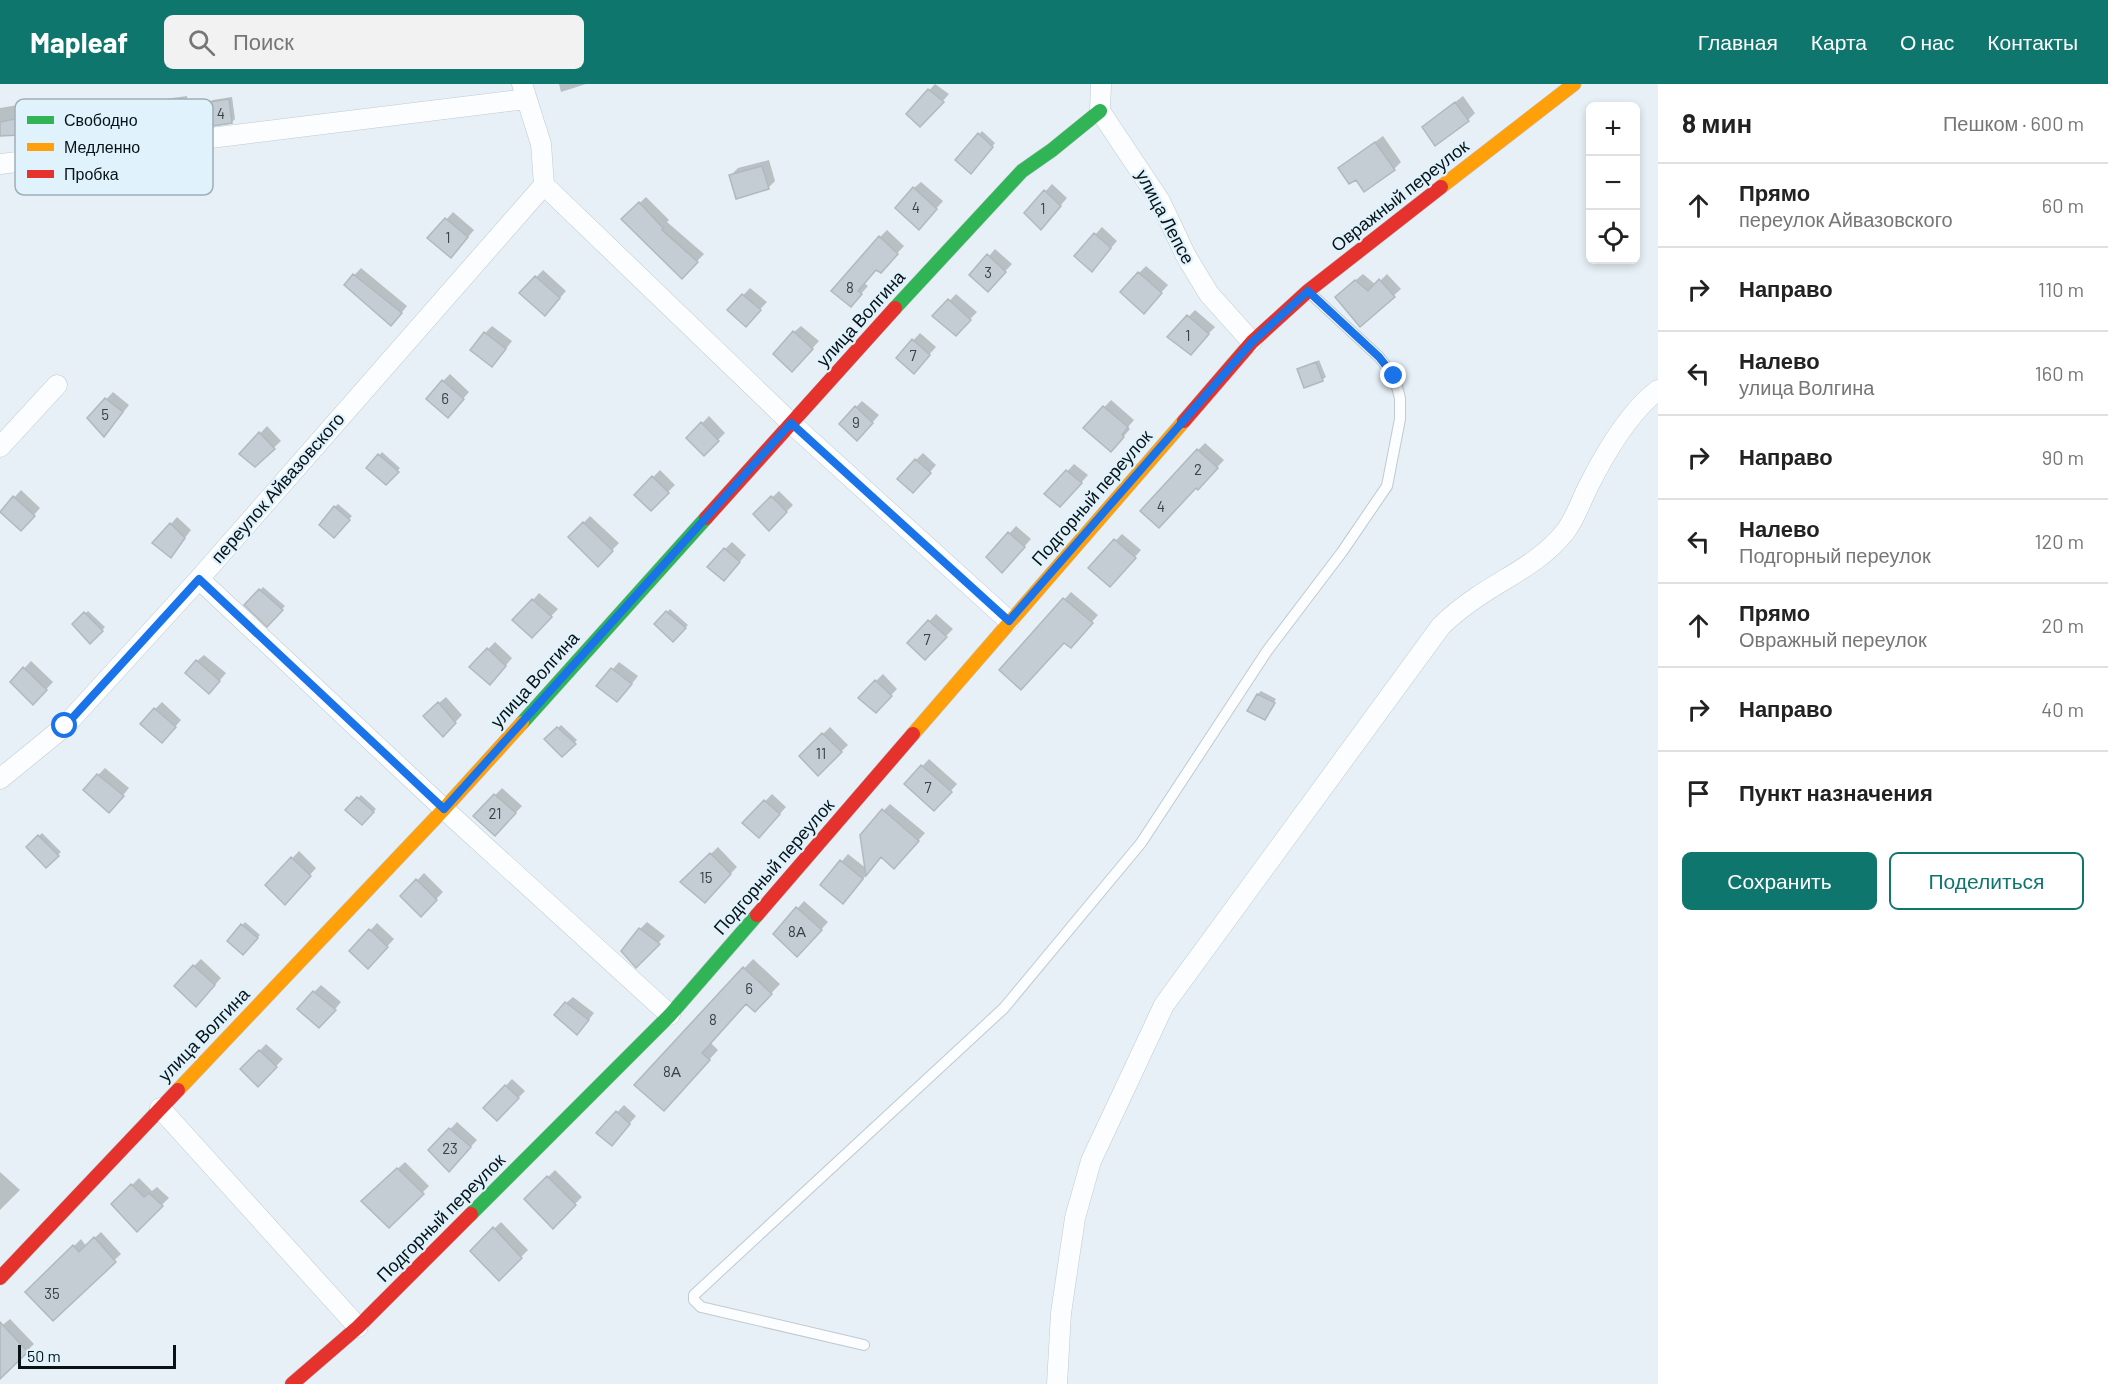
<!DOCTYPE html>
<html lang="ru">
<meta charset="utf-8">
<style>
body{margin:0;font-family:Barlow,sans-serif;background:#f2f2f2;color:#222}
.controls{position:absolute;right:18px;top:18px;display:grid;overflow:hidden;border-radius:9px;box-shadow:0 3px 9px #0003}
.controls button{width:54px;height:54px;display:grid;place-items:center;padding:0;border:0;border-bottom:2px solid #e0e0e0;background:#fff;color:#222;font:30px sans-serif}
.scale{position:absolute;left:18px;bottom:15px;width:158px;box-sizing:border-box;padding-left:6px;border:3px solid #081318;border-top:0;font-size:16px;line-height:21px;white-space:nowrap;color:#081318;-webkit-text-stroke:4px #e0f2fc;paint-order:stroke}
.stop{position:absolute;width:18px;height:18px;margin:-14px;border:4px solid #1a73e8;border-radius:50%;background:#fff}
.stop.end{background:#1a73e8;border-color:#fff;box-shadow:0 2px 6px #0008}
.list{margin:0;padding:0;list-style:none}
h2{display:flex;justify-content:space-between;align-items:center;height:78px;margin:0;padding:0 24px;font-size:26px}
h2 small{font-size:20px;font-weight:400;color:#767676}
.list li{display:grid;grid-template-columns:39px 1fr auto;gap:18px;align-items:center;box-sizing:border-box;height:84px;padding:0 24px;border-top:2px solid #e0e0e0}
.list b{display:block;font-size:22px;white-space:nowrap}
.list p{margin:0;font-size:20px;white-space:nowrap;color:#767676}
.list em{font-size:20px;font-style:normal;color:#767676}
.actions{display:flex;gap:12px;padding:18px 24px}
.actions a{flex:1;padding:14px 0;border:2px solid #0f766e;border-radius:9px;text-align:center;font-size:21px;color:#0f766e}
.actions .main{background:#0f766e;color:#fff}
.icon{flex:none;width:33px;height:33px;fill:none;stroke:currentColor;stroke-width:2;stroke-linecap:round;stroke-linejoin:round}
.map{position:relative;flex:none;width:1658px;height:1300px;overflow:hidden}
header{display:flex;align-items:center;gap:36px;box-sizing:border-box;height:84px;padding:0 30px;background:#0f766e;color:#fff}
header strong{font-size:28px}
nav{display:flex;gap:33px;margin-inline-start:auto;font-size:21px}
.search{width:420px;height:54px;background:#f2f2f2;display:flex;align-items:center;gap:15px;box-sizing:border-box;padding:0 21px;border-radius:9px;color:#767676;font-size:22px}
main{display:flex}
aside{flex:1;background:#fff}
.map>svg:first-child{display:block}
.shadow{fill:#0003}
.building{fill:#c3cdd3;stroke:#afb9be;stroke-width:1.5}
.lines{fill:none;stroke-linecap:round;stroke-linejoin:round}
.lane-casing{stroke:#c0cad0;stroke-width:12}
.street-casing{stroke:#c0cad0;stroke-width:21}
.fast-casing{stroke:#c0cad0;stroke-width:15}
.slow-casing{stroke:#c0cad0;stroke-width:15}
.jam-casing{stroke:#c0cad0;stroke-width:15}
.lane{stroke:#fbfdfe;stroke-width:10}
.street{stroke:#fbfdfe;stroke-width:20}
.fast{stroke:#30b455;stroke-width:14}
.slow{stroke:#ff9f0a;stroke-width:14}
.jam{stroke:#e5322d;stroke-width:14}
.route{stroke:#1a73e8;stroke-width:8}
.labels{text-anchor:middle;stroke-width:4.5;stroke-linejoin:round;paint-order:stroke}
.number-label{font-size:15px;fill:#374247}
.street-label{font-size:18px;fill:#081318;stroke:#e0f2fc}
.key{fill:#e0f2fc;stroke:#9fafb8;stroke-width:1.5}
.key-label{font-size:16px;fill:#081318}
</style>
<header>
<strong>Mapleaf</strong>
<div class="search"><svg class="icon" aria-label="search" viewBox="0 0 24 24"><circle cx="10" cy="10" r="6"/><path d="M15 15l6 6"/></svg>Поиск</div>
<nav><a>Главная</a><a>Карта</a><a>О нас</a><a>Контакты</a></nav>
</header>
<main>
<div class="map">
<svg width="1658" height="1300" viewBox="0 0 1658 1300">
<rect width="100%" height="100%" fill="#e6f0f6"/>
<!-- shadow -->
<path class="shadow" d="M559,0H586L561,8Z
M935,0L949,10L927,35L908,30Z
M187,12L188,35L181,42L158,22L165,15Z
M1463,12L1475,29L1468,36L1424,43Z
M232,13L235,35L232,38L210,19L213,16Z
M65,20L73,44L66,51L42,53L41,48L0,50V24L18,21L20,29Z
M982,47L995,59L971,88L957,76Z
M1383,52L1401,78L1394,85L1356,94L1340,84Z
M769,76L775,97L768,104L731,91L738,84Z
M921,98L943,117L925,137L914,104Z
M1052,100L1067,114L1047,137L1026,129Z
M646,113L669,136L667,138L704,170L682,193L623,135Z
M453,128L474,146L458,165L430,154Z
M1102,143L1117,157L1098,179L1076,172Z
M887,146L904,162L887,180L877,184L864,199L868,202L851,221L880,153Z
M995,165L1012,180L994,199L989,172Z
M1146,182L1168,201L1150,221L1139,189Z
M361,184L407,222L398,233L346,200Z
M543,186L566,207L552,223L521,209Z
M1363,190L1376,201L1387,190L1401,205L1361,241L1344,206Z
M750,204L767,218L752,234L729,226Z
M956,210L977,228L956,250L935,232Z
M1195,226L1215,243L1197,262L1169,253Z
M492,242L512,257L499,274L485,249Z
M801,242L819,257L799,279L794,248Z
M920,249L936,263L920,281L898,273Z
M1319,276L1326,293L1322,296L1299,286Z
M450,290L469,308L454,325L443,297Z
M113,308L129,321L111,344L89,334Z
M1111,316L1134,336L1128,343L1130,345L1118,359L1085,344Z
M862,317L879,331L864,348L856,323Z
M709,332L725,349L704,370L688,354Z
M267,342L281,357L255,381L241,370Z
M1205,359L1224,376L1198,404L1196,402L1198,366Z
M382,368L400,384L386,399L368,384Z
M923,369L936,381L920,400L916,376Z
M1074,380L1088,391L1067,415L1046,410Z
M660,386L675,401L651,425L636,411Z
M21,406L40,424L28,438L1,428Z
M779,407L793,421L769,445L755,430Z
M338,420L352,432L334,452L335,423Z
M590,432L619,459L598,481L570,453Z
M177,433L191,446L171,472V440Z
M1016,442L1031,455L1009,480L988,473Z
M1122,450L1141,466L1117,494L1090,483Z
M732,458L746,471L730,488L725,465Z
M263,503L285,522L267,540L246,521Z
M1071,508L1098,531L1077,555L1064,557L1001,586Z
M539,509L558,525L539,545L533,516Z
M670,525L688,541L673,556L656,540Z
M88,527L105,543L90,558L74,540Z
M936,530L953,545L925,574L909,559Z
M495,558L512,574L497,592L471,583Z
M204,571L226,589L216,601L197,577Z
M31,577L53,598L40,612L12,598Z
M619,578L638,592L624,610L598,602Z
M883,590L897,605L876,627L860,613Z
M1261,607L1276,615L1265,634L1258,610Z
M446,613L462,631L443,651L432,625Z
M162,618L181,636L169,650L155,625Z
M561,641L577,656L562,671L547,655Z
M830,643L848,661L818,690L801,672Z
M929,675L957,700L941,718L906,700Z
M105,684L129,704L116,720L98,691Z
M502,704L522,722L502,743L475,732Z
M772,710L786,723L766,745L745,739Z
M361,711L376,725L362,739L347,726Z
M890,720L925,749L901,776L882,772L850,811L822,800L848,770L867,785L883,727Z
M42,749L61,768L46,782L28,763Z
M718,763L737,783L705,816L682,798Z
M299,767L316,784L292,812L267,801Z
M424,789L443,808L421,831L403,812Z
M804,817L828,838L804,865L775,850Z
M245,838L260,851L243,869L229,857Z
M647,838L665,852L636,882L640,845Z
M377,839L394,855L368,883L351,867Z
M201,875L221,894L203,914L194,882Z
M753,875L780,900L764,917L747,918L711,959L718,966L673,1016L636,1001Z
M321,901L341,918L326,936L314,908Z
M573,913L594,929L584,942L566,919Z
M266,960L283,975L258,1001L242,985Z
M512,995L525,1007L497,1035L485,1024Z
M624,1021L636,1032L618,1053L598,1049Z
M457,1038L477,1056L456,1079L430,1066Z
M405,1078L429,1102L389,1142L370,1110Z
M555,1086L582,1113L553,1142L526,1115Z
M0,1088L20,1106L0,1126Z
M139,1094L152,1107L157,1103L169,1114L137,1145L113,1120Z
M501,1138L528,1166L499,1195L472,1167Z
M101,1148L121,1170L53,1234L28,1208L81,1155L86,1162Z
M10,1235L34,1260L5,1288L0,1282V1243Z"/>
<!-- building -->
<path class="building" d="M928,5L944,18L920,43L906,30Z
M229,15L232,39L213,42L209,18Z
M1455,18L1469,37L1435,62L1422,43Z
M58,26L66,52L41,55L40,50L0,52V38Z
M978,49L993,63L971,90L955,76Z
M1375,58L1395,86L1364,108L1356,96L1349,100L1338,84Z
M762,82L769,105L736,115L729,91Z
M913,103L937,125L919,146L895,124Z
M1044,106L1061,122L1041,146L1024,129Z
M639,118L663,144L662,146L698,178L682,195L621,135Z
M445,134L468,153L451,174L427,154Z
M1094,149L1111,164L1092,188L1074,172Z
M879,152L898,170L881,189L876,186L858,207L862,210L851,223L831,207Z
M987,170L1006,188L988,208L969,191Z
M1138,188L1162,209L1144,230L1120,208Z
M353,190L402,229L391,242L344,201Z
M535,192L560,214L545,232L519,209Z
M1379,195L1395,213L1360,243L1335,213L1355,196L1368,207Z
M742,210L761,226L746,243L727,226Z
M948,215L971,236L956,252L932,232Z
M1187,231L1209,250L1191,271L1167,253Z
M793,247L813,265L792,288L773,270Z
M484,248L506,265L492,283L470,266Z
M912,255L930,271L914,290L896,274Z
M1316,278L1323,297L1304,304L1297,285Z
M442,296L464,315L448,334L426,315Z
M105,314L123,328L104,353L87,334Z
M855,322L873,339L857,357L839,340Z
M1103,322L1128,343L1122,351L1124,353L1111,368L1083,344Z
M701,338L719,357L704,372L686,354Z
M259,348L275,365L255,383L239,370Z
M1197,365L1218,384L1198,406L1196,404L1159,444L1140,427Z
M378,370L399,388L386,401L366,384Z
M915,375L931,389L913,409L897,395Z
M1066,386L1082,399L1060,423L1044,410Z
M652,392L669,409L651,427L634,411Z
M13,412L35,432L21,447L0,428Z
M771,412L787,428L769,447L753,430Z
M334,422L350,436L334,454L319,441Z
M583,438L613,467L598,483L568,453Z
M170,439L185,454L171,474L152,459Z
M1008,448L1025,463L1002,489L986,473Z
M1114,455L1136,474L1110,503L1088,484Z
M724,464L740,478L724,497L707,483Z
M259,505L283,526L267,543L244,521Z
M1063,514L1093,539L1071,564L1064,559L1021,606L999,586Z
M532,515L552,533L532,554L512,536Z
M666,527L686,544L673,558L654,540Z
M84,528L103,547L90,560L72,540Z
M928,536L947,553L925,576L907,559Z
M487,564L506,582L490,601L469,583Z
M196,576L220,597L209,610L185,589Z
M23,583L47,606L33,621L10,598Z
M611,584L632,600L617,618L596,602Z
M875,596L892,612L876,629L858,614Z
M1257,610L1275,619L1265,636L1247,627Z
M438,618L456,639L443,653L423,632Z
M154,624L176,643L162,659L140,640Z
M557,643L576,660L562,673L544,655Z
M822,649L842,668L818,692L799,672Z
M921,681L952,708L934,727L904,700Z
M97,690L124,712L109,729L83,706Z
M494,710L516,729L495,752L473,732Z
M357,713L374,728L362,741L345,726Z
M764,716L780,730L759,754L742,739Z
M882,725L919,757L894,785L881,773L866,792L860,751Z
M38,751L59,772L46,784L26,763Z
M710,769L731,790L705,819L680,798Z
M291,773L311,792L285,821L265,801Z
M840,776L863,795L843,820L820,801Z
M416,795L437,816L421,833L400,812Z
M796,823L822,846L797,873L773,850Z
M241,840L258,854L243,871L227,857Z
M639,844L660,860L636,884L621,867Z
M369,845L388,863L368,885L349,867Z
M193,881L215,901L196,923L174,902Z
M743,883L772,910L755,928L746,920L702,969L710,976L664,1027L634,1001Z
M313,907L336,926L319,944L297,925Z
M565,918L589,936L577,951L554,931Z
M259,966L277,983L258,1003L240,985Z
M505,1001L519,1014L497,1037L483,1024Z
M616,1027L630,1040L612,1062L596,1049Z
M449,1044L471,1063L449,1088L428,1066Z
M397,1084L424,1110L389,1144L361,1117Z
M547,1092L576,1121L553,1145L524,1115Z
M131,1100L144,1113L149,1109L163,1122L137,1148L111,1120Z
M493,1143L522,1174L499,1197L470,1167Z
M94,1153L116,1178L53,1237L25,1208L73,1161L79,1168Z
M0,1238L28,1268L0,1295Z"/>
<g class="lines">
<defs>
<path id="lane" d="M864,1261L701,1223L694,1216V1211L1004,924L1141,759L1267,567L1342,468L1387,402L1400,335V314L1394,292L1379,273L1310,209"/>
<path id="street" d="M522,0L541,60L544,101L791,339L1009,537
M1101,0L1100,27L1160,117L1186,172L1209,210L1252,258
M0,80L526,15
M0,363L57,301
M199,495L444,725L670,931
M0,695L65,642L199,495L544,101
M160,1024L358,1243
M1057,1300L1061,1229L1075,1134L1091,1077L1164,921L1441,542C1452,531 1464,522 1477,513C1508,492 1541,478 1565,448C1575,435 1581,417 1588,403C1604,371 1629,328 1658,306"/>
<path id="fast" d="M895,224L1022,87L1052,66L1100,27
M522,639L706,434
M471,1130L670,931L757,831"/>
<path id="slow" d="M1441,103L1574,0
M913,650L1184,337
M178,1006L444,725L522,639"/>
<path id="jam" d="M1184,337L1252,258L1308,207L1441,103
M706,434L895,224
M757,831L913,650
M0,1194L178,1006
M292,1300L358,1243L471,1130"/>
</defs>
<!-- lane casing -->
<use href="#lane" class="lane-casing"/>
<!-- street casing -->
<use href="#street" class="street-casing"/>
<!-- fast casing -->
<use href="#fast" class="fast-casing"/>
<!-- slow casing -->
<use href="#slow" class="slow-casing"/>
<!-- jam casing -->
<use href="#jam" class="jam-casing"/>
<!-- lane -->
<use href="#lane" class="lane"/>
<!-- street -->
<use href="#street" class="street"/>
<!-- fast -->
<use href="#fast" class="fast"/>
<!-- slow -->
<use href="#slow" class="slow"/>
<!-- jam -->
<use href="#jam" class="jam"/>
</g>
<g class="lines">
<!-- route -->
<path class="route" d="M65,642L199,495L444,725L791,339L1009,537L1252,258L1308,207L1379,273L1394,292"/>
</g>
<g class="labels">
<!-- number labels -->
<g class="number-label">
<text x="221" y="35">4</text>
<text x="916" y="129">4</text>
<text x="1043" y="130">1</text>
<text x="448" y="159">1</text>
<text x="988" y="194">3</text>
<text x="850" y="209">8</text>
<text x="1188" y="257">1</text>
<text x="913" y="277">7</text>
<text x="445" y="320">6</text>
<text x="105" y="336">5</text>
<text x="856" y="344">9</text>
<text x="1198" y="391">2</text>
<text x="1161" y="428">4</text>
<text x="927" y="561">7</text>
<text x="821" y="675">11</text>
<text x="928" y="709">7</text>
<text x="495" y="735">21</text>
<text x="706" y="799">15</text>
<text x="797" y="853">8А</text>
<text x="749" y="910">6</text>
<text x="713" y="941">8</text>
<text x="672" y="993">8А</text>
<text x="450" y="1070">23</text>
<text x="52" y="1215">35</text>
</g>
<!-- street labels -->
<g class="street-label">
<text transform="translate(1400 112) rotate(-38)" y="6">Овражный переулок</text>
<text transform="translate(1165 133) rotate(62)" y="6">улица Лепсе</text>
<text transform="translate(861 235) rotate(-48)" y="6">улица Волгина</text>
<text transform="translate(278 404) rotate(-49)" y="6">переулок Айвазовского</text>
<text transform="translate(1092 414) rotate(-49)" y="6">Подгорный переулок</text>
<text transform="translate(535 596) rotate(-48)" y="6">улица Волгина</text>
<text transform="translate(774 783) rotate(-49)" y="6">Подгорный переулок</text>
<text transform="translate(204 951) rotate(-46)" y="6">улица Волгина</text>
<text transform="translate(441 1134) rotate(-45)" y="6">Подгорный переулок</text>
</g>
</g>
<!-- legend -->
<rect x="15" y="15" width="198" height="96" rx="9" class="key"/>
<rect x="27" y="32" width="27" height="8" fill="#30b455"/>
<rect x="27" y="59" width="27" height="8" fill="#ff9f0a"/>
<rect x="27" y="86" width="27" height="8" fill="#e5322d"/>
<g class="key-label">
<text x="64" y="42">Свободно</text>
<text x="64" y="69">Медленно</text>
<text x="64" y="96">Пробка</text>
</g>
</svg>
<div class="controls">
<button>+</button>
<button>−</button>
<button><svg class="icon" aria-label="locate" viewBox="0 0 24 24"><circle cx="12" cy="12" r="6"/><path d="M12 2v4M12 18v4M2 12h4M18 12h4"/></svg></button>
</div>
<div class="scale">50 m</div>
<div class="stop" style="left:65px;top:642px"></div>
<div class="stop end" style="left:1394px;top:292px"></div>
</div>
<aside>
<h2>8 мин<small>Пешком · 600 m</small></h2>
<ul class="list">
<li><svg class="icon" aria-label="ahead" viewBox="0 0 24 24"><path d="M12 20V5M6 11l6-6 6 6"/></svg><div><b>Прямо</b><p>переулок Айвазовского</p></div><em>60 m</em></li>
<li><svg class="icon" aria-label="right" viewBox="0 0 24 24"><path d="M7 20v-9h11M14 6l5 5-5 5"/></svg><div><b>Направо</b></div><em>110 m</em></li>
<li><svg class="icon" aria-label="left" viewBox="0 0 24 24"><path d="M17 20v-9H6M10 6l-5 5 5 5"/></svg><div><b>Налево</b><p>улица Волгина</p></div><em>160 m</em></li>
<li><svg class="icon" aria-label="right" viewBox="0 0 24 24"><path d="M7 20v-9h11M14 6l5 5-5 5"/></svg><div><b>Направо</b></div><em>90 m</em></li>
<li><svg class="icon" aria-label="left" viewBox="0 0 24 24"><path d="M17 20v-9H6M10 6l-5 5 5 5"/></svg><div><b>Налево</b><p>Подгорный переулок</p></div><em>120 m</em></li>
<li><svg class="icon" aria-label="ahead" viewBox="0 0 24 24"><path d="M12 20V5M6 11l6-6 6 6"/></svg><div><b>Прямо</b><p>Овражный переулок</p></div><em>20 m</em></li>
<li><svg class="icon" aria-label="right" viewBox="0 0 24 24"><path d="M7 20v-9h11M14 6l5 5-5 5"/></svg><div><b>Направо</b></div><em>40 m</em></li>
<li><svg class="icon" aria-label="arrive" viewBox="0 0 24 24"><path d="M6 21V4h12l-3 4 3 4H6"/></svg><div><b>Пункт назначения</b></div></li>
</ul>
<div class="actions"><a class="main">Сохранить</a><a>Поделиться</a></div>
</aside>
</main>
